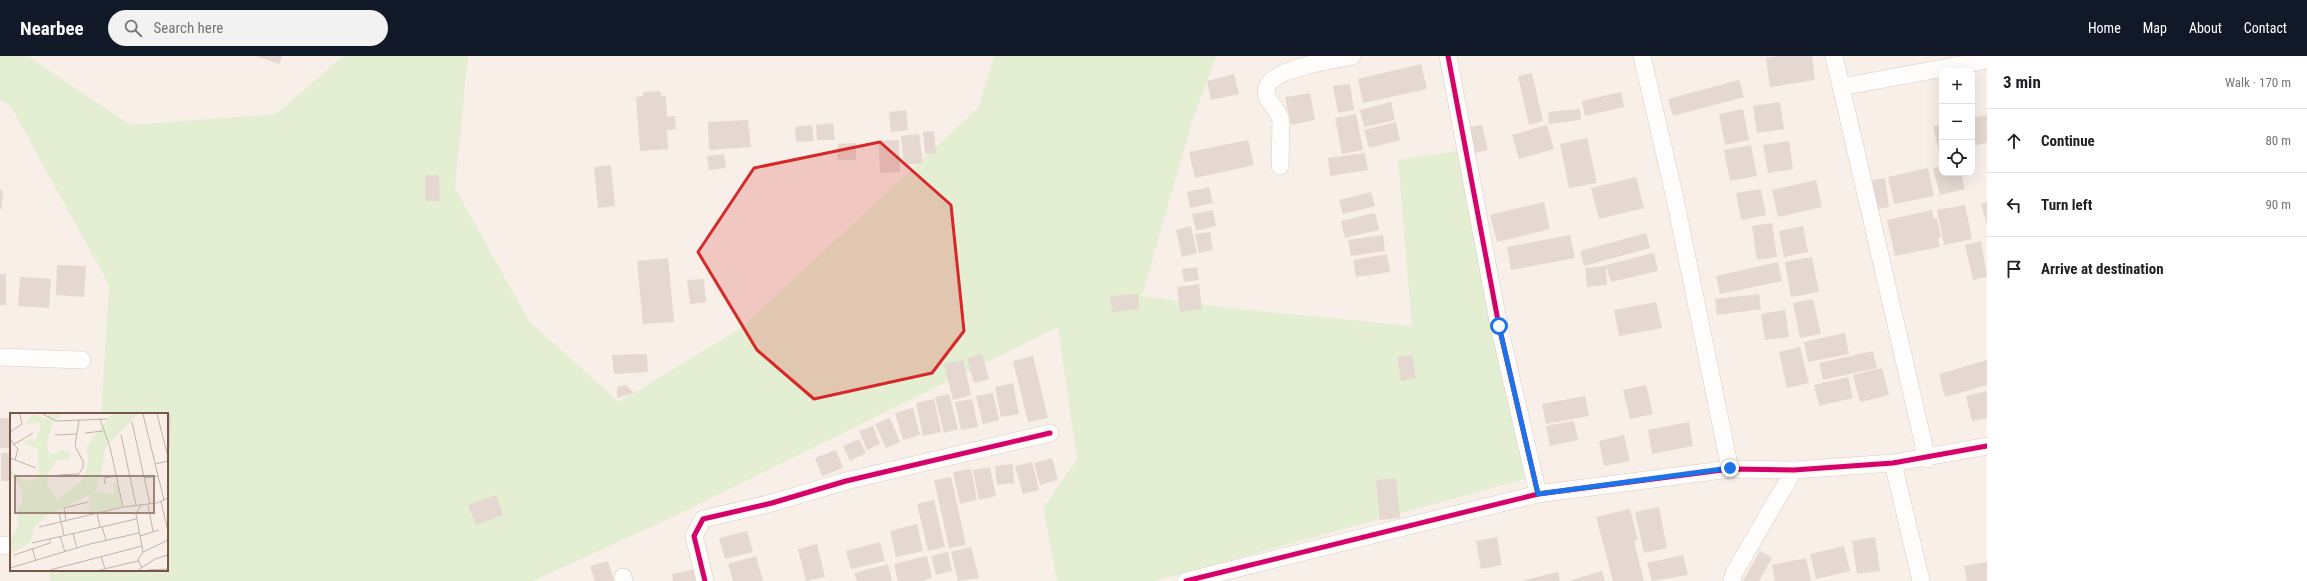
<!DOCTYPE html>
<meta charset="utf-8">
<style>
body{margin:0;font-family:"Roboto Condensed",sans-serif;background:#f2f2f2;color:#202124}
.controls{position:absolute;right:12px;top:12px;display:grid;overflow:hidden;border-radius:8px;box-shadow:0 4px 16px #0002}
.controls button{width:36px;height:36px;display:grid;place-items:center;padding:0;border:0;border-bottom:1px solid #e0e0e0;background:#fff;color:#202124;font:20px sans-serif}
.stop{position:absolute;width:12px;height:12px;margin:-9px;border:3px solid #1a73e8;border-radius:50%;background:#fff}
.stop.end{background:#1a73e8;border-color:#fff;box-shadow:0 1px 4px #0008}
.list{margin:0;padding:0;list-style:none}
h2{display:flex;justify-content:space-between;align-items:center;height:52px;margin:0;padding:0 16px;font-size:17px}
h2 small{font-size:13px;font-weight:400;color:#757577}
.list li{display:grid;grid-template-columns:26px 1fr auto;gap:12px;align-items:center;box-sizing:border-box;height:64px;padding:0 16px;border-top:1px solid #e0e0e0}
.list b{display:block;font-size:15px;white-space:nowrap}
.list em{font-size:13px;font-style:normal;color:#757577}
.icon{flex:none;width:22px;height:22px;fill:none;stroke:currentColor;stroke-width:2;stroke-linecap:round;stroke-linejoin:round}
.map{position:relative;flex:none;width:1987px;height:525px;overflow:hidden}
header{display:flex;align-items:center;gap:24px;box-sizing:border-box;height:56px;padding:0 20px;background:#111827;color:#fff}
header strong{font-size:19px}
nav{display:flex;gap:22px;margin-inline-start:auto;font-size:14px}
.search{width:280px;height:36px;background:#f2f2f2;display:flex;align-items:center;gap:10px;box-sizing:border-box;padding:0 14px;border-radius:22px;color:#757577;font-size:15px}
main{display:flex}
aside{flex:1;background:#fff}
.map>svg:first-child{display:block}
.green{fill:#e4eed2}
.building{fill:#e4d8d0}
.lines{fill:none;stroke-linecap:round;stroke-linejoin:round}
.minor-casing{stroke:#d6ccc5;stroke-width:18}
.minor{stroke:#fefdfc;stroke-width:17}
.cycleway-casing{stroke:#fff6ea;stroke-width:8}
.cycleway{stroke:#d6006c;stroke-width:5}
.route{stroke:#1a73e8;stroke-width:5}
.marked{fill:#d62828;fill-opacity:0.2;stroke:#d62828;stroke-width:3;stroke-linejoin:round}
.inset-road{fill:none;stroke:#c4b2a8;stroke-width:1}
.view{fill:#a08679;fill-opacity:0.15;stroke:#a08679;stroke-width:2}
.inset-edge{fill:none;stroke:#775547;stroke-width:2}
</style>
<header>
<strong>Nearbee</strong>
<div class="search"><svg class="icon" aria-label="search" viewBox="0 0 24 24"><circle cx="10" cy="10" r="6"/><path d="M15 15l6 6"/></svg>Search here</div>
<nav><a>Home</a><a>Map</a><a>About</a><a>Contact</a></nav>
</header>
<main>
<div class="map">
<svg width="1987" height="525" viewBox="0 0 1987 525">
<rect width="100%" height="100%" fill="#f8f0e8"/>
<!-- green -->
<path class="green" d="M0,0H28L130,69L276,58L343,0H468L455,132L529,265L619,346L741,272L979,51L994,0H1216L1192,66L1142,240L1238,253L1412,270L1398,104L1458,95L1525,423L1155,525H1057L1043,452L1077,403L1058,271L677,459L533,525H50L49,514H167V358H101L109,229L10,49L0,44Z"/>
<!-- building -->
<path class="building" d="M255,0H282L279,8Z
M1778,0H1812L1815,24L1770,31L1766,2Z
M1421,8L1427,33L1363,47L1358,23Z
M1532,17L1543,65L1529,69L1518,20Z
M1234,18L1239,38L1211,44L1207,25Z
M1739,24L1744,41L1673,60L1668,43Z
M1350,28L1354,54L1338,57L1333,30Z
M660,35L661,40H666L667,61L675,60L676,73L667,74L668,93L640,95L636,41L643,40V36Z
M1621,36L1624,51L1585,60L1582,45Z
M1310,37L1315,64L1291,69L1285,41Z
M1391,46L1395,64L1364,71L1360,54Z
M1780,46L1784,73L1757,77L1753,50Z
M1580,53L1581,64L1549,68L1548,56Z
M1743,53L1749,84L1725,89L1719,58Z
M906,54L908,74L891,76L889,56Z
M1356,58L1363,94L1342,98L1335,62Z
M1987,59V87L1972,90V62Z
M748,64L751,91L709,94L708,66Z
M1396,66L1400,84L1369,92L1364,74Z
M833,67L835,84H817L816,69Z
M1942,68V104H1941L1933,71Z
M812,69L814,85L796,86L795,71Z
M1482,69L1488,94L1475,97L1470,71Z
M1547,69L1554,93L1519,103L1512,79Z
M934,75L936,97L925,98L923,76Z
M919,78L923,107L904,109L901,80Z
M1587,82L1597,127L1569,132L1560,88Z
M899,84L900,116L880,117L879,85Z
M1248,84L1254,109L1195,122L1189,96Z
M1789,85L1793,113L1768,117L1763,89Z
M856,87V104H837L838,88Z
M1751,89L1757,120L1730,125L1724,94Z
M1365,97L1368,114L1330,120L1328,102Z
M724,98L726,112L709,114L707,100Z
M611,109L615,150L598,152L594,111Z
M1942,110V117H1961L1965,133L1940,139L1933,112Z
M1928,112L1934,140L1894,148L1888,121Z
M425,119H439L440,145H425Z
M1636,121L1644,152L1599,163L1591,132Z
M1885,122L1889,151L1877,153L1872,124Z
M1816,124L1822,151L1778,161L1772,134Z
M1209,131L1213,147L1190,152L1187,136Z
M1761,133L1766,159L1741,164L1736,137Z
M0,134L3,135L2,153H0Z
M1371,136L1375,150L1343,158L1339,144Z
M1544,146L1550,173L1497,186L1490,159Z
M1987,146V168L1981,148Z
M1965,149L1972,183L1944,189L1937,154Z
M1213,154L1216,170L1196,175L1192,158Z
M1932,154L1934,163H1937L1941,181L1938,182L1940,191L1895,200L1887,164Z
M1375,157L1379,174L1345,182L1341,165Z
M1772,167L1777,201L1757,204L1752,170Z
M1191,170L1197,197L1182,201L1176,174Z
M1803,170L1808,196L1784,201L1779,175Z
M1210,176L1213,194L1199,197L1195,178Z
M1646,177L1650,192L1584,210L1580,195Z
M1383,179L1385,195L1351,200L1348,184Z
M1570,179L1575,202L1511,214L1507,191Z
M1981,185L1987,221L1973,224L1965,189Z
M1654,197L1658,215L1611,226L1606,209Z
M1387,198L1390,216L1356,221L1353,204Z
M1812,201L1819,236L1791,241L1785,206Z
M668,202L674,266L643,268L637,205Z
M1778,206L1782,225L1720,238L1716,220Z
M57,209L86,210L84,241L56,239Z
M1606,210L1607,229L1587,231L1585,212Z
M1197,211L1199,224L1184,226L1182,213Z
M0,218H6V249H0Z
M20,221L51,223L49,252L18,250Z
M704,223L706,246L690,248L687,224Z
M1199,228L1202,253L1180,256L1177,231Z
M1138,238L1139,253L1112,256L1110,240Z
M1759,238L1761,253L1717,259L1715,243Z
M1813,243L1821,278L1800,282L1793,247Z
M1656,246L1662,272L1619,280L1614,254Z
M1785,254L1789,281L1765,284L1761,258Z
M1845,277L1849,298L1808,306L1804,286Z
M1800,291L1809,327L1787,332L1779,296Z
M1873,295L1877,312L1823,324L1819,307Z
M647,298L648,316L614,318L612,299Z
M982,298L989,323L974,327L967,302Z
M1412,299L1416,322L1401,325L1397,301Z
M1033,300L1048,362L1028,366L1013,305Z
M963,304L971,339L953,344L944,308Z
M1987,304V329L1945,341L1939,318Z
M1882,312L1889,339L1860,346L1853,319Z
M1848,321L1853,342L1819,350L1814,329Z
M1013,327L1019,358L1001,361L995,331Z
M626,329L634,337L617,342V331Z
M1646,329L1653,358L1630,363L1623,334Z
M1987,335V362L1972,365L1966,340Z
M993,337L999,364L983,368L976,340Z
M949,338L958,373L944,377L935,341Z
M1585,340L1589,360L1546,368L1542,348Z
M934,343L941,376L923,380L916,347Z
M972,343L978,371L961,374L955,346Z
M913,352L920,379L903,384L895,357Z
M167,358H171L170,392H167Z
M0,362H11V392H0Z
M890,362L900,386L886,392L875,368Z
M1574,365L1578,384L1550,390L1546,370Z
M1689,366L1693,390L1652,398L1648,374Z
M873,370L880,388L867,394L859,375Z
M1624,379L1630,405L1604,410L1599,385Z
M859,383L866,397L850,405L843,390Z
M836,394L843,412L822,420L815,402Z
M1,397H11V425H1Z
M1052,402L1058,424L1040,429L1034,407Z
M1032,406L1039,434L1023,438L1015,410Z
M1013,408L1014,427L997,429L995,410Z
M990,411L996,440L979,444L973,414Z
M971,413L977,444L960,448L953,416Z
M951,421L966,489L949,492L934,424Z
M1396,422L1400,462L1380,464L1376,424Z
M496,439L503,459L476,469L468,449Z
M934,444L945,491L928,495L917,448Z
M1659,451L1667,492L1644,497L1635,456Z
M1630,453L1638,484L1634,485L1644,525H1613L1596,461Z
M917,468L923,495L896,501L890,475Z
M747,475L753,496L725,503L719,482Z
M1497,481L1502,509L1481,513L1476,485Z
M1875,481L1880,515L1857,518L1852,485Z
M880,486L885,505L851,513L846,495Z
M817,488L825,521L806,525L798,493Z
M1844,490L1850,515L1816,523L1810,498Z
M971,491L979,522L958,525L951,496Z
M1760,495L1772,502L1759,525H1743Z
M948,496L952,515L936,519L931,500Z
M1683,499L1688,519L1652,525L1647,507Z
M756,500L763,525H733L728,508Z
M927,500L932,522L922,525H898L894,508Z
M1806,502L1811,525H1775L1772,509Z
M608,505L614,525H595L590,510Z
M1987,506V525H1967L1964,510Z
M888,508L892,525H857L854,517Z
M697,513L699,525H673L672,518Z
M1602,515L1605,525H1569Z
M1558,516L1560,525H1525V524Z"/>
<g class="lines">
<defs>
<path id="minor" d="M1448,0L1499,270L1538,438
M1642,0L1674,138L1730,413
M1834,0L1927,403
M1841,31L1987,4
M1280,110L1281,65C1279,53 1266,46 1266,35C1267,12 1335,4 1352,0
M0,301L82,304
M1893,407L1921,525
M0,489L9,490
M623,521L624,525
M705,525L694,480L703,463L772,447L846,425L1050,377
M1186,525L1538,438L1730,413L1794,414L1893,407L1987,390
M1732,525L1734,517L1794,414"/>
</defs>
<!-- minor casing -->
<use href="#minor" class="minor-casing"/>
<!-- minor -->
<use href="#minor" class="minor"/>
<defs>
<path id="cycleway" d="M1448,0L1499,270L1538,438
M705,525L694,480L703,463L772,447L846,425L1050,377
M1186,525L1538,438L1730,413L1794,414L1893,407L1987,390"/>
</defs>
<!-- cycleway casing -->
<use href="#cycleway" class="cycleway-casing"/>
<!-- cycleway -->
<use href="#cycleway" class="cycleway"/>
</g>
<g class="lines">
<!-- route -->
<path class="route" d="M1499,270L1538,438L1730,412"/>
</g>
<!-- marked area -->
<path class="marked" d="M880,86L951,149L964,275L932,317L814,343L757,294L698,196L754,112Z"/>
<!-- overview -->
<g transform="translate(10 357)">
<rect width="158" height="158" fill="#f8f0e8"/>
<path d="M22,1L36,6L40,1H50L49,5L43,8L37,32L39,40L44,42L51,36L60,39V46L46,47L38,61L37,72L48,87L73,67L79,48L76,34L102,1H128L95,35L92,58L85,79L104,82L103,70H107L112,93L79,102V82L37,102L25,114L20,130L0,141V128L8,113V94L12,92V79L6,66L0,64V56L14,68L24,67L29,63L28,36L14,30L18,26L25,27L30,15V10L15,11Z" fill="#e4eed2"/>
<path class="inset-road" d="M33,1L46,8L98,6M133,1L154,87M147,1L158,44M90,6L100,34L113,94M122,9L140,91M0,19L12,11L10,1M75,20L93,18M45,22L67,21M111,22L126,92M0,26L8,36L5,47M3,32L23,20M0,45L26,55M145,51L158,48M49,62L69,61L73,54V48L65,33L69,7M134,65L148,63M95,71L94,65L106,63M151,89L158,118M131,92L126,101L133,139L128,147L132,155M138,92L143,118M49,99L54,122M87,100L90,114M56,108L54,95L78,89M29,114L113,94L147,90L158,85M92,114L96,127M63,120L67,135M50,123L55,139M130,123L149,117M22,130L126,106M22,135L26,148M133,139L158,127M4,142L40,130V126M91,143L95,156M0,155L80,131L129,120M40,157L132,133M90,157L128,148M128,157L145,146L158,142M137,157L158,156"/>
<path class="view" d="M5,63H144V100H5Z"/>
<rect width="158" height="158" class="inset-edge"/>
</g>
</svg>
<div class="controls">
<button>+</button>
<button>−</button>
<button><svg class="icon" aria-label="locate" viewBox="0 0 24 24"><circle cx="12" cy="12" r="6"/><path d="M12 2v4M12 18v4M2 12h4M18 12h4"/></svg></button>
</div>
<div class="stop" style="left:1499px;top:270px"></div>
<div class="stop end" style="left:1730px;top:412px"></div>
</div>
<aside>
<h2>3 min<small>Walk · 170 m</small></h2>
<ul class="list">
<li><svg class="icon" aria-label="ahead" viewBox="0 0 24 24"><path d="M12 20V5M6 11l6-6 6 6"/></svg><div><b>Continue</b></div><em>80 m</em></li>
<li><svg class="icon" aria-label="left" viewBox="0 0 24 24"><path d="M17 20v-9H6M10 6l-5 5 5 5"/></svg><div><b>Turn left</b></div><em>90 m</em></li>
<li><svg class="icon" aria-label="arrive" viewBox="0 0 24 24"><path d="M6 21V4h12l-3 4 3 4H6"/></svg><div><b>Arrive at destination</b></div></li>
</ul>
</aside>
</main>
